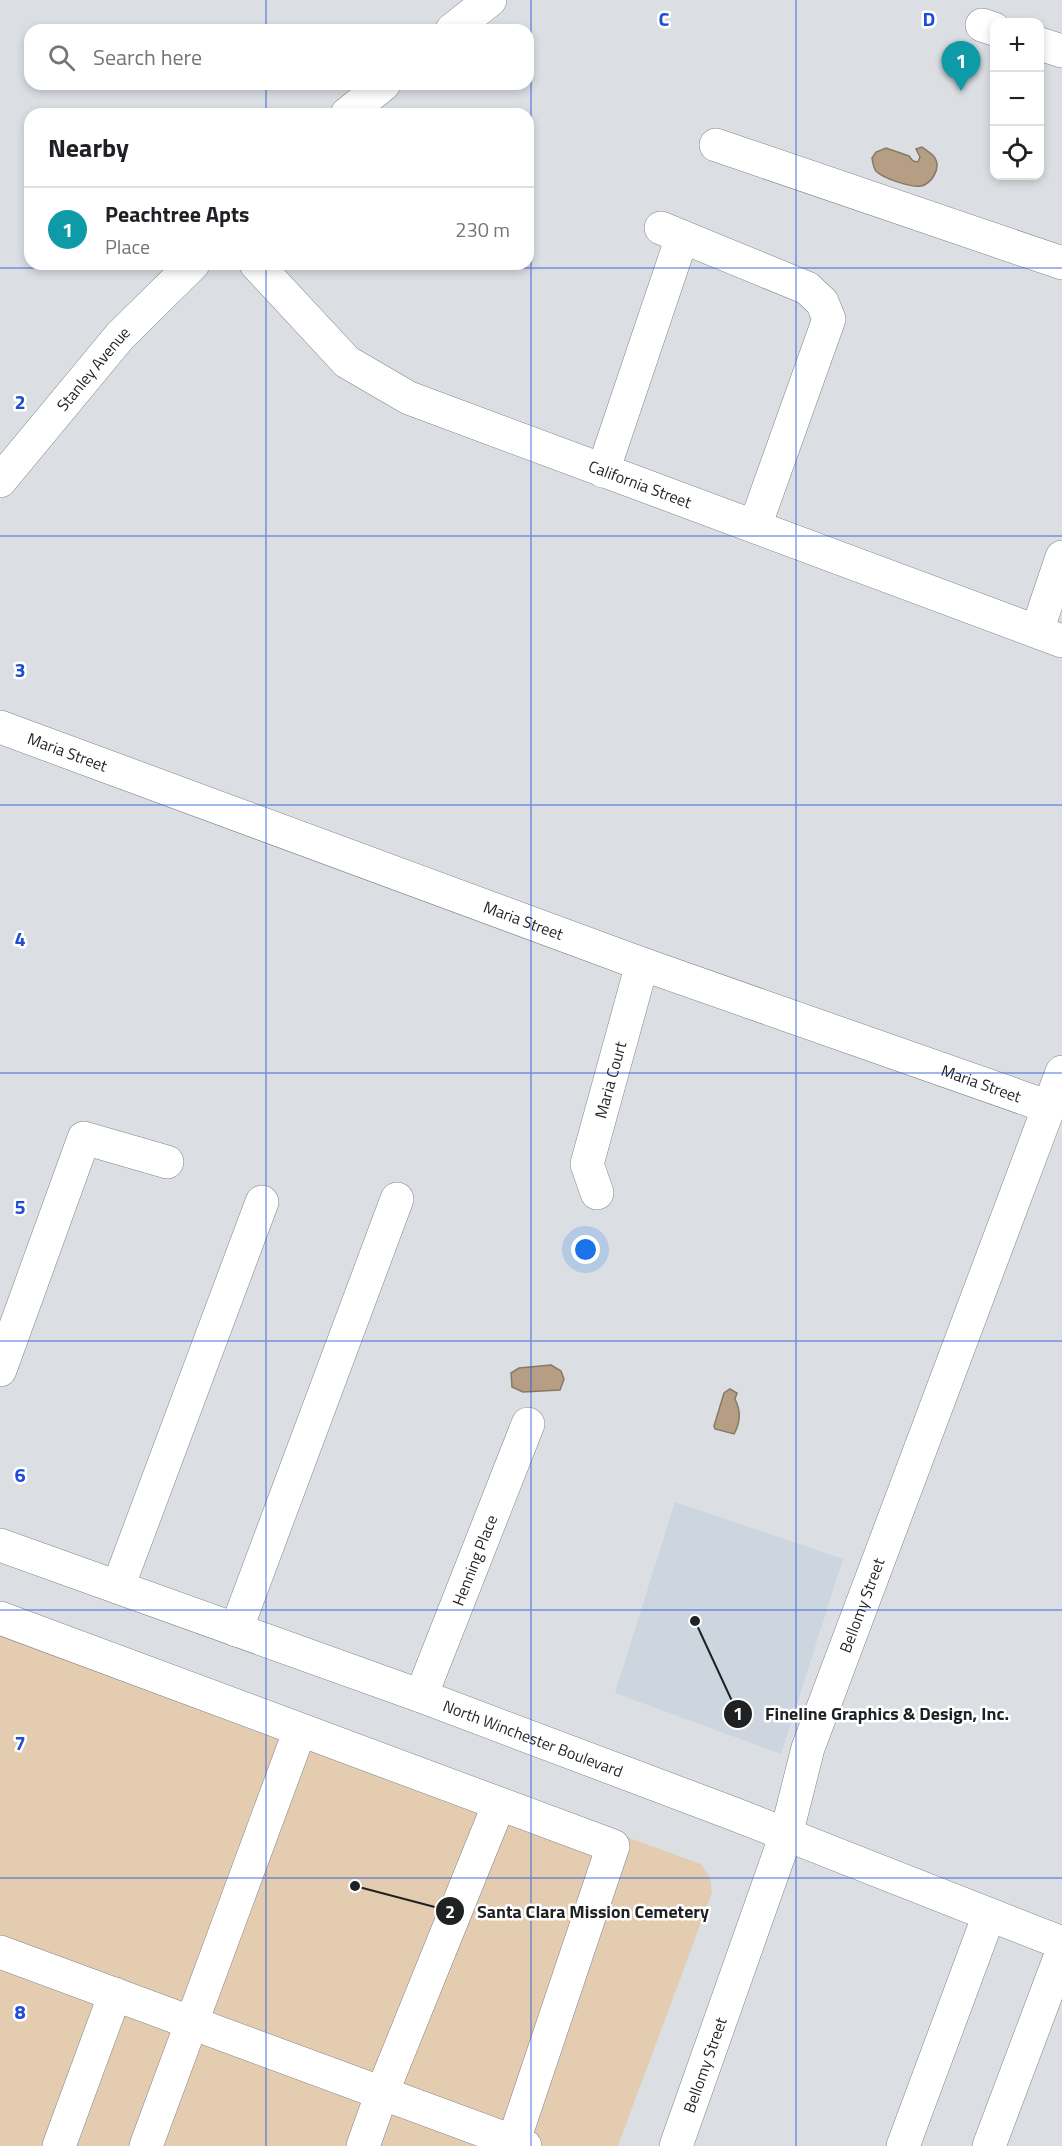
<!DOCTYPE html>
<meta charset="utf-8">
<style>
body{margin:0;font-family:"Titillium Web",sans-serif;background:#f2f2f2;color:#202124}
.controls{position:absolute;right:18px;top:18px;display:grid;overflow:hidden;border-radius:12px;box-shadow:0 3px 9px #0003}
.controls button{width:54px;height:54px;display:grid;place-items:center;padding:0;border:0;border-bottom:2px solid #e0e0e0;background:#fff;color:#202124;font:30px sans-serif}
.you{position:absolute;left:586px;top:1250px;width:21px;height:21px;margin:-15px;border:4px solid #fff;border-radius:50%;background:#1a73e8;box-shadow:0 0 0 9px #1a73e833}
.badge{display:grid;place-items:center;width:39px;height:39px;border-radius:50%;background:#db2777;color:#fff;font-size:20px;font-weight:700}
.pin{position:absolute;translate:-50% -50px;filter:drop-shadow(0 2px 3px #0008)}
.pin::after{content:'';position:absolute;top:32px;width:21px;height:18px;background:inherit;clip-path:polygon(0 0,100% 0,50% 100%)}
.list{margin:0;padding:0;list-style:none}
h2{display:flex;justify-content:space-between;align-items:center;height:78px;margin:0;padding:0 24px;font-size:26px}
h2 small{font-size:20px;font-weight:400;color:#757577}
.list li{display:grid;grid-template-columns:39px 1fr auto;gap:18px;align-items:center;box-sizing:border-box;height:84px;padding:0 24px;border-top:2px solid #e0e0e0}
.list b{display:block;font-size:22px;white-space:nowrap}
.list p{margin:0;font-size:20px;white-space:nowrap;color:#757577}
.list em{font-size:20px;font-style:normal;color:#757577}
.icon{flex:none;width:33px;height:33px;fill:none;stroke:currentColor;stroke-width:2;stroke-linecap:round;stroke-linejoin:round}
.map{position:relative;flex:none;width:1062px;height:2146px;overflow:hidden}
.search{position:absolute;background:#fff;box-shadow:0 3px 9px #0003;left:24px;top:24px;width:510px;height:66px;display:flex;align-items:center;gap:15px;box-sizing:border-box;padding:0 21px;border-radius:18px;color:#757577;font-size:22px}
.panel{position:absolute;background:#fff;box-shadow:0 3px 9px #0003;left:24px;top:108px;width:510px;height:162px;border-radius:18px}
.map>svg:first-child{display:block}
.built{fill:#cdd5df}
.green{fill:#e3ccb0}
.water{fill:#b59e83;stroke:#887866;stroke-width:1.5}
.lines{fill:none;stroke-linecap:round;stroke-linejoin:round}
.minor-casing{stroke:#818488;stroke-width:34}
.major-casing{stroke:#818488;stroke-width:34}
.minor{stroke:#fff;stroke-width:33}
.major{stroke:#fff;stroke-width:33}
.grid{fill:none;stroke:#1d4ed8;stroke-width:1.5;stroke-opacity:0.55}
.labels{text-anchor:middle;stroke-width:5;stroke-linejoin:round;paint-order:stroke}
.street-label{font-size:16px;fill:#1f2122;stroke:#fff}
.grid-label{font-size:20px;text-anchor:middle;font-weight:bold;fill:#1d4ed8;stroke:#fff;stroke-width:5;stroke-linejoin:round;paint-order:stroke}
.leader{fill:none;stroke:#1f2122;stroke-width:2}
.callout-dot{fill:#1f2122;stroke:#fff;stroke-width:2}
.mark-label{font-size:18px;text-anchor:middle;font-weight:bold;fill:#fff}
.callout-label{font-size:18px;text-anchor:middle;font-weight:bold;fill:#1f2122;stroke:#fff;stroke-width:5;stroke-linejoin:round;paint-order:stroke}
</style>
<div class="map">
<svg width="1062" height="2146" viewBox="0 0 1062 2146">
<rect width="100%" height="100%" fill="#dbdfe3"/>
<!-- built -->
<path class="built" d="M675,1502L843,1559L781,1754L615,1693Z"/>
<!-- green -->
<path class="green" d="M0,1611L701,1864L710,1878L712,1893L618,2146H0Z"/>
<!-- water -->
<path class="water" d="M922,147C927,151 934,154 936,160C940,170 931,184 921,186C912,188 882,178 876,171C873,167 873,163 872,158L876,152L886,148L909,156L913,161L918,162L920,157L916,149Z
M551,1365L561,1371L564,1379L560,1390L523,1392L512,1387L511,1373L519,1368Z
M730,1389L737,1393L735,1399C741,1411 741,1422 734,1434L715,1429L714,1426L724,1393Z"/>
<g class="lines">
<defs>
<g id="minor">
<path d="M982,25L994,29"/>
<path d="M452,30L490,0"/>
<path d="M1040,44L1062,51"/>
<path d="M347,114L384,84"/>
<path d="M716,145L1062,263"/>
<path d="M661,228L807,288L822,302L829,319L755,526"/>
<path id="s1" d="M256,264L347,362L409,398L1062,641"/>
<path d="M603,471L682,237"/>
<path id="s2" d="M0,481L120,336L193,264"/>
<path d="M1037,631L1062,557"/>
<path id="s3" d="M0,727L642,964L1049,1107"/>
<path id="s4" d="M597,1193L587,1164L642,964"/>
<path d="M0,1370L84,1138L167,1162"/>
<path d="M118,1587L262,1202"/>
<path d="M0,1618L613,1846L512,2146"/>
<path d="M236,1630L397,1199"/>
<path id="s5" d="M421,1696L528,1424"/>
<path d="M0,1952L525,2146"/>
<path d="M59,2146L115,1994"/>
<path d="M146,2146L300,1730"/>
<path d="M363,2146L382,2093L499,1804"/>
<path d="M903,2146L989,1915"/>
<path d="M989,2146L1062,1952"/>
</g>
<g id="major">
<path id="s6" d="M0,1545L421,1696L734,1814L1062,1943"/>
<path id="s7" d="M676,2146L786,1835L808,1748L1062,1072"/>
</g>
</defs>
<!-- minor casing -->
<use href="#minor" class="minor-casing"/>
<!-- major casing -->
<use href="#major" class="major-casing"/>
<!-- minor -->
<use href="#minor" class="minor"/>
<!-- major -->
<use href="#major" class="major"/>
</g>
<!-- grid -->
<path class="grid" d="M266,0V30M531,0V2146M796,0V2146M266,84V114M266,264V2146M0,268H1062M0,536H1062M0,805H1062M0,1073H1062M0,1341H1062M0,1610H1062M0,1878H1062"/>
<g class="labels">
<!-- street labels -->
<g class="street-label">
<text dy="6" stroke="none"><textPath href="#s2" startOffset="146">Stanley Avenue</textPath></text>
<text dy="6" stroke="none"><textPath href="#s1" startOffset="452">California Street</textPath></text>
<text dy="6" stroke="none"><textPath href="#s3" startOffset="72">Maria Street</textPath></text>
<text dy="6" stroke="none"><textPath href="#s3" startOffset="558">Maria Street</textPath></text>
<text dy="6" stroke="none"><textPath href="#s4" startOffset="118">Maria Court</textPath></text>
<text dy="6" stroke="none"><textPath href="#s3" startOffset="1044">Maria Street</textPath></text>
<text dy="6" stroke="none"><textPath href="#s5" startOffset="146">Henning Place</textPath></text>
<text dy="6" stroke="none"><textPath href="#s7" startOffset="572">Bellomy Street</textPath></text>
<text dy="6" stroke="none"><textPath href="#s6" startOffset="567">North Winchester Boulevard</textPath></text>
<text dy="6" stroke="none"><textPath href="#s7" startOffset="86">Bellomy Street</textPath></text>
</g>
</g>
<g class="grid-label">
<text x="664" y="26">C</text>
<text x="929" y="26">D</text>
<text x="20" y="409">2</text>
<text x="20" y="677">3</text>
<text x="20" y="946">4</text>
<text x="20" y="1214">5</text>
<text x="20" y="1482">6</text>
<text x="20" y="1750">7</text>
<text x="20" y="2019">8</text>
</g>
<!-- callouts -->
<path class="leader" d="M695 1621L738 1714M355 1886L450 1911"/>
<g class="callout-dot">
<circle cx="695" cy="1621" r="6"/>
<circle cx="355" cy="1886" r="6"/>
<circle cx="738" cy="1714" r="15"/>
<circle cx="450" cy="1911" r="15"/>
</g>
<g class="mark-label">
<text x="738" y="1720">1</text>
<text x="450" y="1918">2</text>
</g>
<g class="callout-label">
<text x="887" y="1720">Fineline Graphics &amp; Design, Inc.</text>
<text x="593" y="1918">Santa Clara Mission Cemetery</text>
</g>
</svg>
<div class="controls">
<button>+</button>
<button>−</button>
<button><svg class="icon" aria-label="locate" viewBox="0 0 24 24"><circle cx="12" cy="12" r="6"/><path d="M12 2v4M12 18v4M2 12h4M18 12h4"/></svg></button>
</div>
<div class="you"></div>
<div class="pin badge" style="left:961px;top:91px;background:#0f9aa8">1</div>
<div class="search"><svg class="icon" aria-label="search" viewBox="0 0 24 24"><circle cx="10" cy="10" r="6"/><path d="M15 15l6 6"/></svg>Search here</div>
<section class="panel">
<h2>Nearby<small></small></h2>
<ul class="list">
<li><span class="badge" style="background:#0f9aa8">1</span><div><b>Peachtree Apts</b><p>Place</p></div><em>230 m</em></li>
</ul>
</section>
</div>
